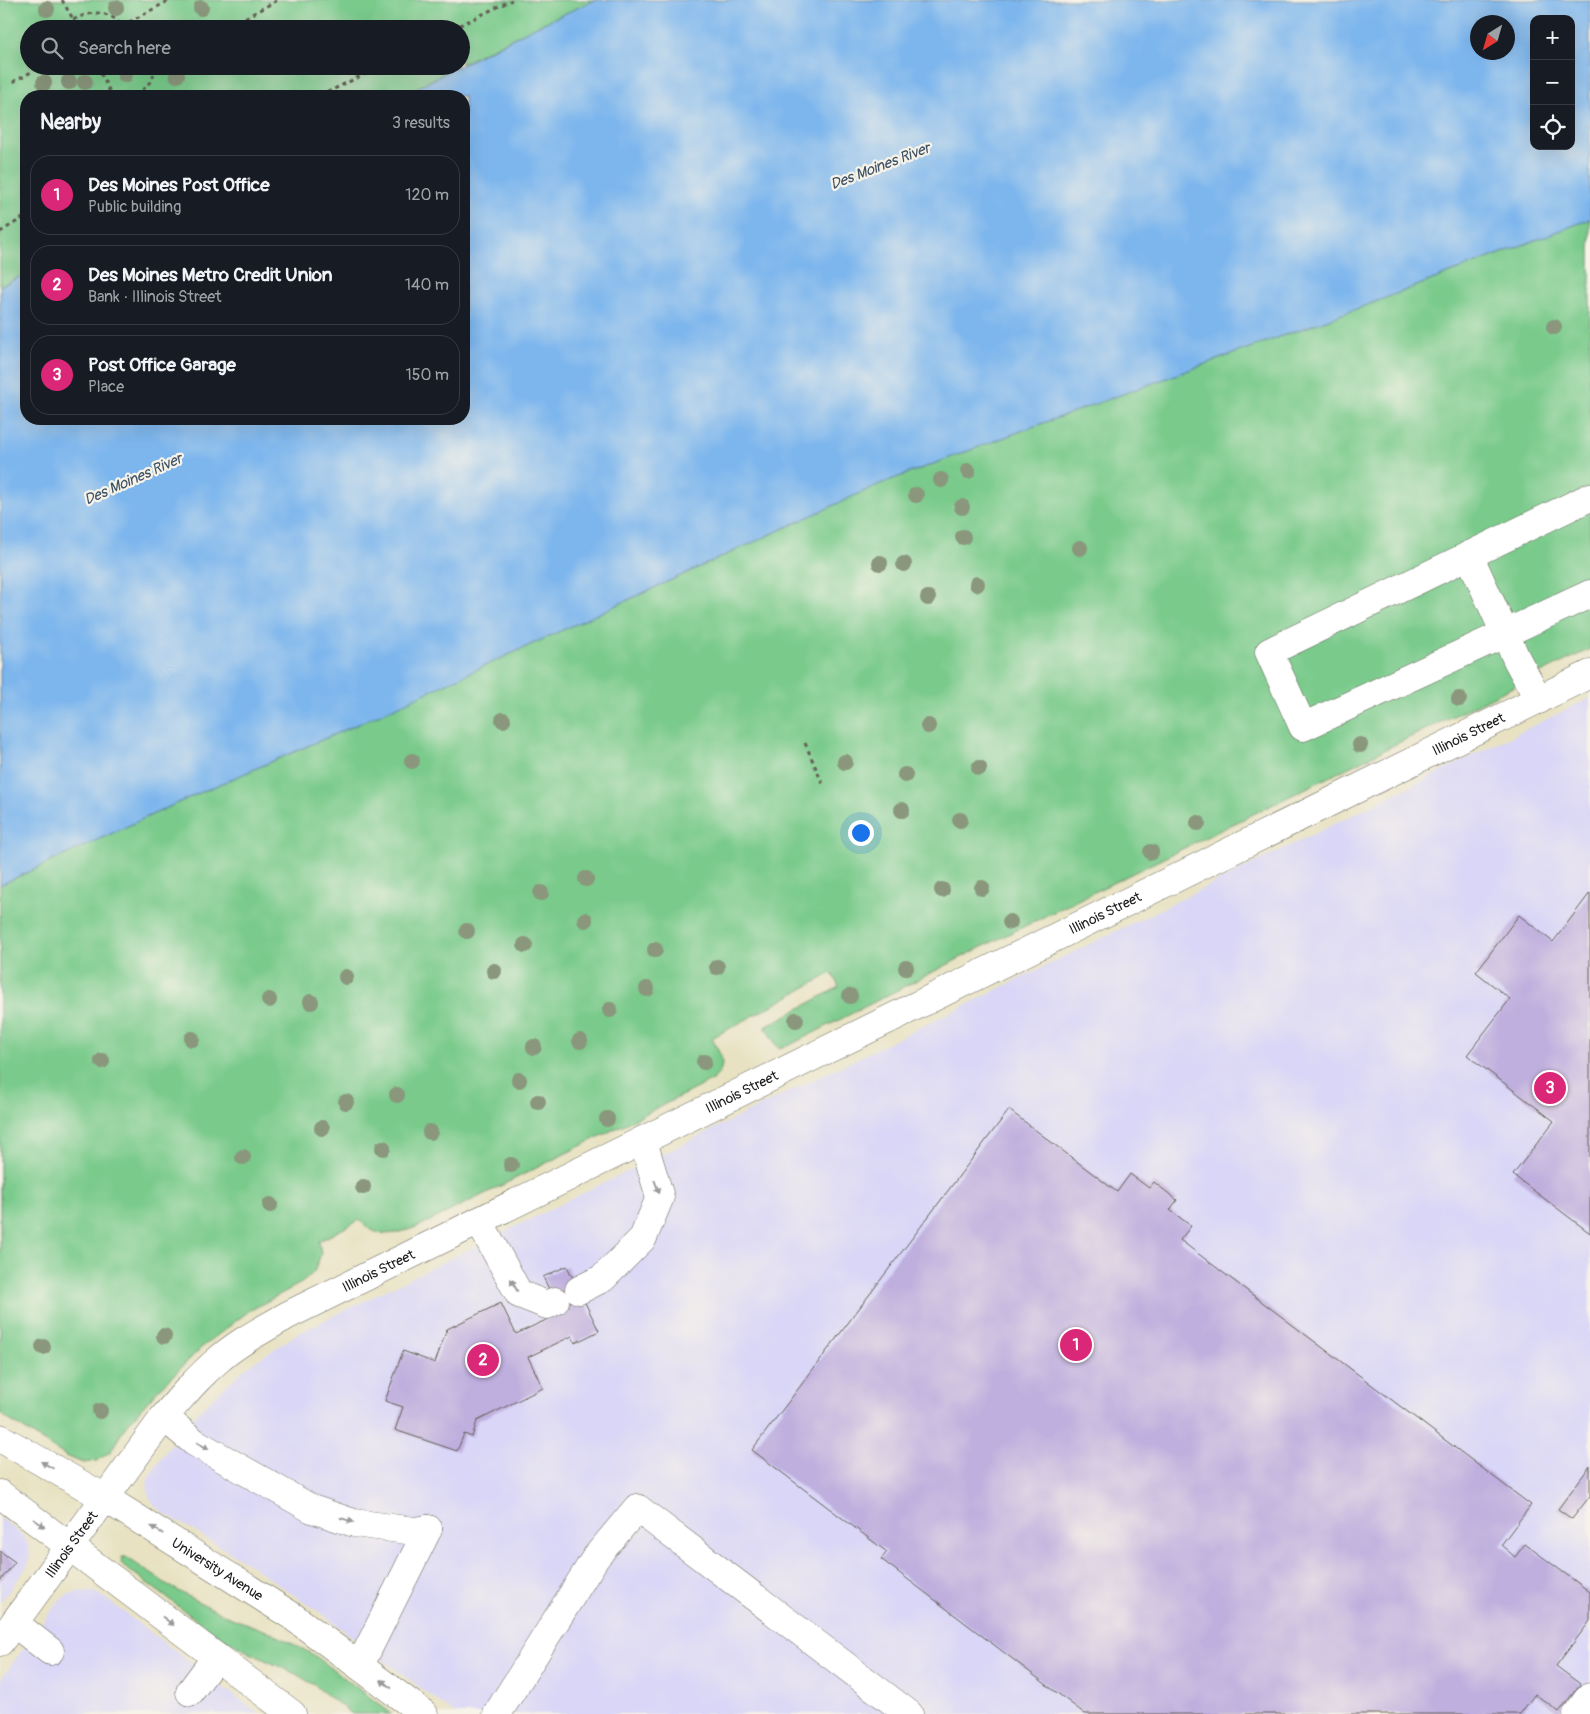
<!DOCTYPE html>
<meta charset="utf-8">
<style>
body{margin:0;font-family:Pangolin,sans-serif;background:#242831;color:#f1f3f6}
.controls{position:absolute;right:15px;top:15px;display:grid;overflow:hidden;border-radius:10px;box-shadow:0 5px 20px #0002}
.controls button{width:45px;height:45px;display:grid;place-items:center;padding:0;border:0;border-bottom:1px solid #363941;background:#171b24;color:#f1f3f6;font:25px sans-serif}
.compass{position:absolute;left:1470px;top:15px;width:45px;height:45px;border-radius:50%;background:#171b24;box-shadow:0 5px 20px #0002;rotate:217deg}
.you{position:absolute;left:860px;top:832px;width:18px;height:18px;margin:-12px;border:4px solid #fff;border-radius:50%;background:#1a73e8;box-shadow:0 0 0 8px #1a73e833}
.badge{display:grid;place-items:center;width:32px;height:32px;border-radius:50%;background:#db2777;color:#fff;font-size:16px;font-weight:700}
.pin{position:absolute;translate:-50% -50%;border:2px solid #fff;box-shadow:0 1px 5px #0006}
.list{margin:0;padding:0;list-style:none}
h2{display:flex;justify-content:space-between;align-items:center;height:65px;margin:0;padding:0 20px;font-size:21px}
h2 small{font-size:16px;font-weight:400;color:#9ea1a6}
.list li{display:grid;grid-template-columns:32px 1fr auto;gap:15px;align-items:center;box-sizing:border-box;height:80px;margin:0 10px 10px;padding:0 10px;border:1px solid #363941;border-radius:20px}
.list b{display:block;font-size:19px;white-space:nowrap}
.list p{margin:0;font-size:16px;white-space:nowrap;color:#9ea1a6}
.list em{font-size:16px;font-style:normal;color:#9ea1a6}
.icon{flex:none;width:28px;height:28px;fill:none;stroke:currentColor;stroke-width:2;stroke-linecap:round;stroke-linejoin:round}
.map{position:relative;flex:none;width:1590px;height:1714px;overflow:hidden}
.search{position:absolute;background:#171b24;box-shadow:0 5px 20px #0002;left:20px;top:20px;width:450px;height:55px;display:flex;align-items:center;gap:12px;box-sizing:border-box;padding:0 18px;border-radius:28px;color:#9ea1a6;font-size:19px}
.panel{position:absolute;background:#171b24;box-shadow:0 5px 20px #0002;left:20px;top:90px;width:450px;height:335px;border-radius:20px}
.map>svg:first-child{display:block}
.built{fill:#d9d6f7}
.green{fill:#79ca8b;stroke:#4a7354}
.water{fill:#7db6ed;stroke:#4c6984;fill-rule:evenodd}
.building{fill:#bfafde}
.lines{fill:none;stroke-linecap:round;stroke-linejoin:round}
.minor-casing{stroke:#636156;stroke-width:29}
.major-casing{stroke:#636156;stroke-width:29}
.path{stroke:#636156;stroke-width:3;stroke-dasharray:4 4;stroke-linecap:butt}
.minor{stroke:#fff;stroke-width:28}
.major{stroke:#fff;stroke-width:28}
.tree{fill:#8a977c}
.oneway{fill:#999}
.labels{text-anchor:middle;stroke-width:4.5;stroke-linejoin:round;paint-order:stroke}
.street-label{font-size:14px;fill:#1c1c1c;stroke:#f7f3e8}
.water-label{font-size:15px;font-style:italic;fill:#3e5265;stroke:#f7f3e8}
</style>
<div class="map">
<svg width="1590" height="1714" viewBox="0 0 1590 1714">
<rect width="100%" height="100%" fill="#f7f3e8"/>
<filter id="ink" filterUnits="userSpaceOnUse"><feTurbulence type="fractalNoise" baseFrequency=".02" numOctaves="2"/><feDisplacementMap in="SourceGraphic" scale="10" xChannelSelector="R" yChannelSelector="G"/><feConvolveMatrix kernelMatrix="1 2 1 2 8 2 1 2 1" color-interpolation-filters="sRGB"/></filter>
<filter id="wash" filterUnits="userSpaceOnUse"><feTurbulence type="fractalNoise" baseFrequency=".0096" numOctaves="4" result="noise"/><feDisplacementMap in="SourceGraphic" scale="20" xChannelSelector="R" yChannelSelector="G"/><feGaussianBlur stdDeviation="1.12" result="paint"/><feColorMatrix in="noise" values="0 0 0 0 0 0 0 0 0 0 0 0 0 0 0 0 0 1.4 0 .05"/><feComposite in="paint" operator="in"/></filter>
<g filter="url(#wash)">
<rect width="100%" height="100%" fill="#e8e2c2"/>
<!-- built -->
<path class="built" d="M1590,698V1714H455L322,1614L244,1561L164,1513L155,1506L149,1497L147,1482L150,1475L177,1435L198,1412L244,1369L297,1334Z
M0,1517L24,1537L28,1544L30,1553L29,1562L24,1571L0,1603Z
M87,1591L98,1593L259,1714H0V1680L57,1603L65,1596L75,1592Z"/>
<!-- green -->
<path class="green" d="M0,0H595L535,27L461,64V29H29V66H458L401,96H26V274L0,286Z
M1590,219V649L980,948L790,1045L778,1048L765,1027L839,987L832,973L712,1038C720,1055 730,1066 711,1081L422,1225C400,1233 377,1242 360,1220L319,1241L321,1254L314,1272L303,1282L249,1311L202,1347L157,1391L125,1427L111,1451L97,1461L83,1463L66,1456L0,1414V885L197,794L356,725L880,484L1024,430L1362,307Z
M122,1557H126L168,1585L191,1598L229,1617L272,1633L314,1655L392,1714H352L314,1685L296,1674L250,1653L210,1630L123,1565L121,1563Z"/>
<!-- water -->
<path class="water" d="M595,0H1590V219L1362,307L1024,430L880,484L356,725L197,794L0,885V286L26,274V419H464V96H401L535,27ZM1534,19H1571V146H1534ZM1508,22V52H1478V22Z
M95,20L106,21L115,29H70L86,21Z"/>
<g id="blocks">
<!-- building -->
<path class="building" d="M1590,893V1233L1513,1175L1554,1121L1467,1055L1510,999L1476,972L1519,915L1553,942Z
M1009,1110L1117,1192L1130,1174L1149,1188L1154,1182L1177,1200L1170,1210L1191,1226L1180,1240L1531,1505L1501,1545L1515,1557L1525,1544L1590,1592V1621L1556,1666L1580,1684L1559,1712L1535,1694L1520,1714H1085L881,1559L887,1552L752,1450Z
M567,1266L599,1331L575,1343L572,1336L528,1357L543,1388L477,1421L472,1437L464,1434L457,1451L395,1430L403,1407L385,1401L403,1351L435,1363L447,1329L501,1303L516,1334L561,1313L543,1277Z
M1590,1466V1496L1572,1519L1558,1509Z
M0,1551L15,1562L0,1581Z"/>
</g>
</g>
<g filter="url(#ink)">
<use href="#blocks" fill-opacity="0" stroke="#636156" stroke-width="1"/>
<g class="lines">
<defs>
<g id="minor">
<path d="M1590,497L1269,652L1303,727L1590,594"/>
<path d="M1469,555L1517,660L1539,700"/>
<path d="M479,1221L519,1294L547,1305L555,1301"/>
<path d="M579,1290L603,1278L643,1238L660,1197L643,1141"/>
<path d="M164,1417L194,1442L312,1509L354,1523L414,1531L428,1529"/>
<path d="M14,1623L50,1651"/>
<path id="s1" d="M0,1642L164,1417C181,1397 197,1378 217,1361C238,1342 264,1329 288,1315L1590,674"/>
<path d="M360,1665L428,1529"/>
<path d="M190,1692L216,1657"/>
<path d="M497,1714L596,1557L637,1508L909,1714"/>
<path d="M1577,1714L1590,1696"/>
</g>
<g id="major">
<path id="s2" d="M0,1438L105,1498L292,1616L424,1714"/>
<path d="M0,1494L292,1714"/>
</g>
</defs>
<!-- minor casing -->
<use href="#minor" class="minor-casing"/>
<!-- major casing -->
<use href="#major" class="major-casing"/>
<!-- path -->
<path class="path" d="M62,0L73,19
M122,26L170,0
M60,29C74,18 94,7 112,17C117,20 121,23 123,29
M224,29L278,0
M452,29L512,0
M54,66C68,75 81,72 96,66
M97,66L112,96
M13,82L42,66
M137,96L150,82L159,66
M320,96L381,66
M0,232L26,216
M805,743L824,787"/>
<!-- minor -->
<use href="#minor" class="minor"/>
<!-- major -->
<use href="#major" class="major"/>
</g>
<!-- trees -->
<g class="tree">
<circle cx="116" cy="8" r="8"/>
<circle cx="201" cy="8" r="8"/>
<circle cx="47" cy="9" r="8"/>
<circle cx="125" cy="75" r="8"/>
<circle cx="177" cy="75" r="8"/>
<circle cx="69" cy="82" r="8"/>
<circle cx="85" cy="82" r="8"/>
<circle cx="44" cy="83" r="8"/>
<circle cx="1554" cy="327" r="8"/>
<circle cx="968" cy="471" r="8"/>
<circle cx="941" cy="480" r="8"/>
<circle cx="916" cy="495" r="8"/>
<circle cx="962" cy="507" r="8"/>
<circle cx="963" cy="537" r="8"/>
<circle cx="1080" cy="548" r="8"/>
<circle cx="880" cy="563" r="8"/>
<circle cx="904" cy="564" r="8"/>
<circle cx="977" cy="584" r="8"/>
<circle cx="928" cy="598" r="8"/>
<circle cx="1459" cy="699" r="8"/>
<circle cx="503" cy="720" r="8"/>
<circle cx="928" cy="726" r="8"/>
<circle cx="1360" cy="745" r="8"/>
<circle cx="412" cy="761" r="8"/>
<circle cx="845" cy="762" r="8"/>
<circle cx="979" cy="768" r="8"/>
<circle cx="905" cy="775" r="8"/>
<circle cx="902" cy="810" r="8"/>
<circle cx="960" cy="820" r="8"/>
<circle cx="1198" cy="823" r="8"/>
<circle cx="1151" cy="852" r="8"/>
<circle cx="586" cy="879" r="8"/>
<circle cx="982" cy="888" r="8"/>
<circle cx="942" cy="890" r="8"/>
<circle cx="541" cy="893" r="8"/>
<circle cx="585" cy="920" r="8"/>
<circle cx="1010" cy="922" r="8"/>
<circle cx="467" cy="931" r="8"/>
<circle cx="525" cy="945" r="8"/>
<circle cx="655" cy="950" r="8"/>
<circle cx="717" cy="967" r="8"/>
<circle cx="906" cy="968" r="8"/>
<circle cx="494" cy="971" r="8"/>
<circle cx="346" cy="977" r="8"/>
<circle cx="647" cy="989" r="8"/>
<circle cx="850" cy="996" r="8"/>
<circle cx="269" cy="1000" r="8"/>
<circle cx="311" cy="1002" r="8"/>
<circle cx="610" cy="1010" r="8"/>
<circle cx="796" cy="1020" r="8"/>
<circle cx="192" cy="1039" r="8"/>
<circle cx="580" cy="1041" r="8"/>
<circle cx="534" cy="1047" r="8"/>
<circle cx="102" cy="1061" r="8"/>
<circle cx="704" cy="1062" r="8"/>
<circle cx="519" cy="1080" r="8"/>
<circle cx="397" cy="1095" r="8"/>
<circle cx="346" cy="1102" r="8"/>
<circle cx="538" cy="1102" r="8"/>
<circle cx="607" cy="1119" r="8"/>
<circle cx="322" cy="1128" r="8"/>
<circle cx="430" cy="1132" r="8"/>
<circle cx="383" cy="1148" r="8"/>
<circle cx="243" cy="1157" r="8"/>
<circle cx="511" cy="1165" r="8"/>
<circle cx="363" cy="1187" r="8"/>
<circle cx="270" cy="1205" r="8"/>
<circle cx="164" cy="1336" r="8"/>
<circle cx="43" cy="1347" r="8"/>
<circle cx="100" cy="1411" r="8"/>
</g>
<!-- one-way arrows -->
<defs><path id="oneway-solid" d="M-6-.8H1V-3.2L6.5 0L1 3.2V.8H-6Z" transform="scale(1.25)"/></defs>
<g class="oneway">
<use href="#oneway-solid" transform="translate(657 1187) rotate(69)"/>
<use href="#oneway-solid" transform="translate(514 1285) rotate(-119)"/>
<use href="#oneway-solid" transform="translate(203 1446) rotate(30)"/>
<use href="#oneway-solid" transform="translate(47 1465) rotate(-150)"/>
<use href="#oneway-solid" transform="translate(347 1520) rotate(17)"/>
<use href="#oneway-solid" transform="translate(39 1523) rotate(37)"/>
<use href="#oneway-solid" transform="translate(157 1530) rotate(-148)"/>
<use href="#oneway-solid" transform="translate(168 1621) rotate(37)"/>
<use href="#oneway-solid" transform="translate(386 1684) rotate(-143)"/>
</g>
</g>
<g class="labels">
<!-- street labels -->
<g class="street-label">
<text dy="5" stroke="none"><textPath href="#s1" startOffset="1756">Illinois Street</textPath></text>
<text dy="5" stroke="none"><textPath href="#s1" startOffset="1351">Illinois Street</textPath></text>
<text dy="5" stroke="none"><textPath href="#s1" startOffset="946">Illinois Street</textPath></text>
<text dy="5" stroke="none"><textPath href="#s1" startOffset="541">Illinois Street</textPath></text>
<text dy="5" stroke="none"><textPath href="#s1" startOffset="121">Illinois Street</textPath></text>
<text dy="5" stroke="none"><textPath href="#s2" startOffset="254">University Avenue</textPath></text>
</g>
<!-- water labels -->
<g class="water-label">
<text transform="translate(880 166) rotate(-21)" y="5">Des Moines River</text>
<text transform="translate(133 479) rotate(-24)" y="5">Des Moines River</text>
</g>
</g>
</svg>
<div class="controls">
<button>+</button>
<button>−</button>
<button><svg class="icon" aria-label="locate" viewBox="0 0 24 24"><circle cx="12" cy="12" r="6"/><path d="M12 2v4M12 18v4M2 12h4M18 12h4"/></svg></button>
</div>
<svg class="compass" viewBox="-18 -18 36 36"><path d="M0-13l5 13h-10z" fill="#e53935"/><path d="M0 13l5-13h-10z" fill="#9ea1a6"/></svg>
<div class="you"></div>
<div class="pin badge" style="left:1076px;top:1345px">1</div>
<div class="pin badge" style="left:483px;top:1360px">2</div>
<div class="pin badge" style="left:1550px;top:1088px">3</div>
<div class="search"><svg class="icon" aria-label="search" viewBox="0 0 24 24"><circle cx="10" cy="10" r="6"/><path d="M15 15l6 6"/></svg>Search here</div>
<section class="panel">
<h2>Nearby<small>3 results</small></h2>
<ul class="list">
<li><span class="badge">1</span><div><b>Des Moines Post Office</b><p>Public building</p></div><em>120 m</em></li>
<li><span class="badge">2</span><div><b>Des Moines Metro Credit Union</b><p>Bank · Illinois Street</p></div><em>140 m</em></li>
<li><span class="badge">3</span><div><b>Post Office Garage</b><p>Place</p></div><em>150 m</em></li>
</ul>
</section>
</div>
